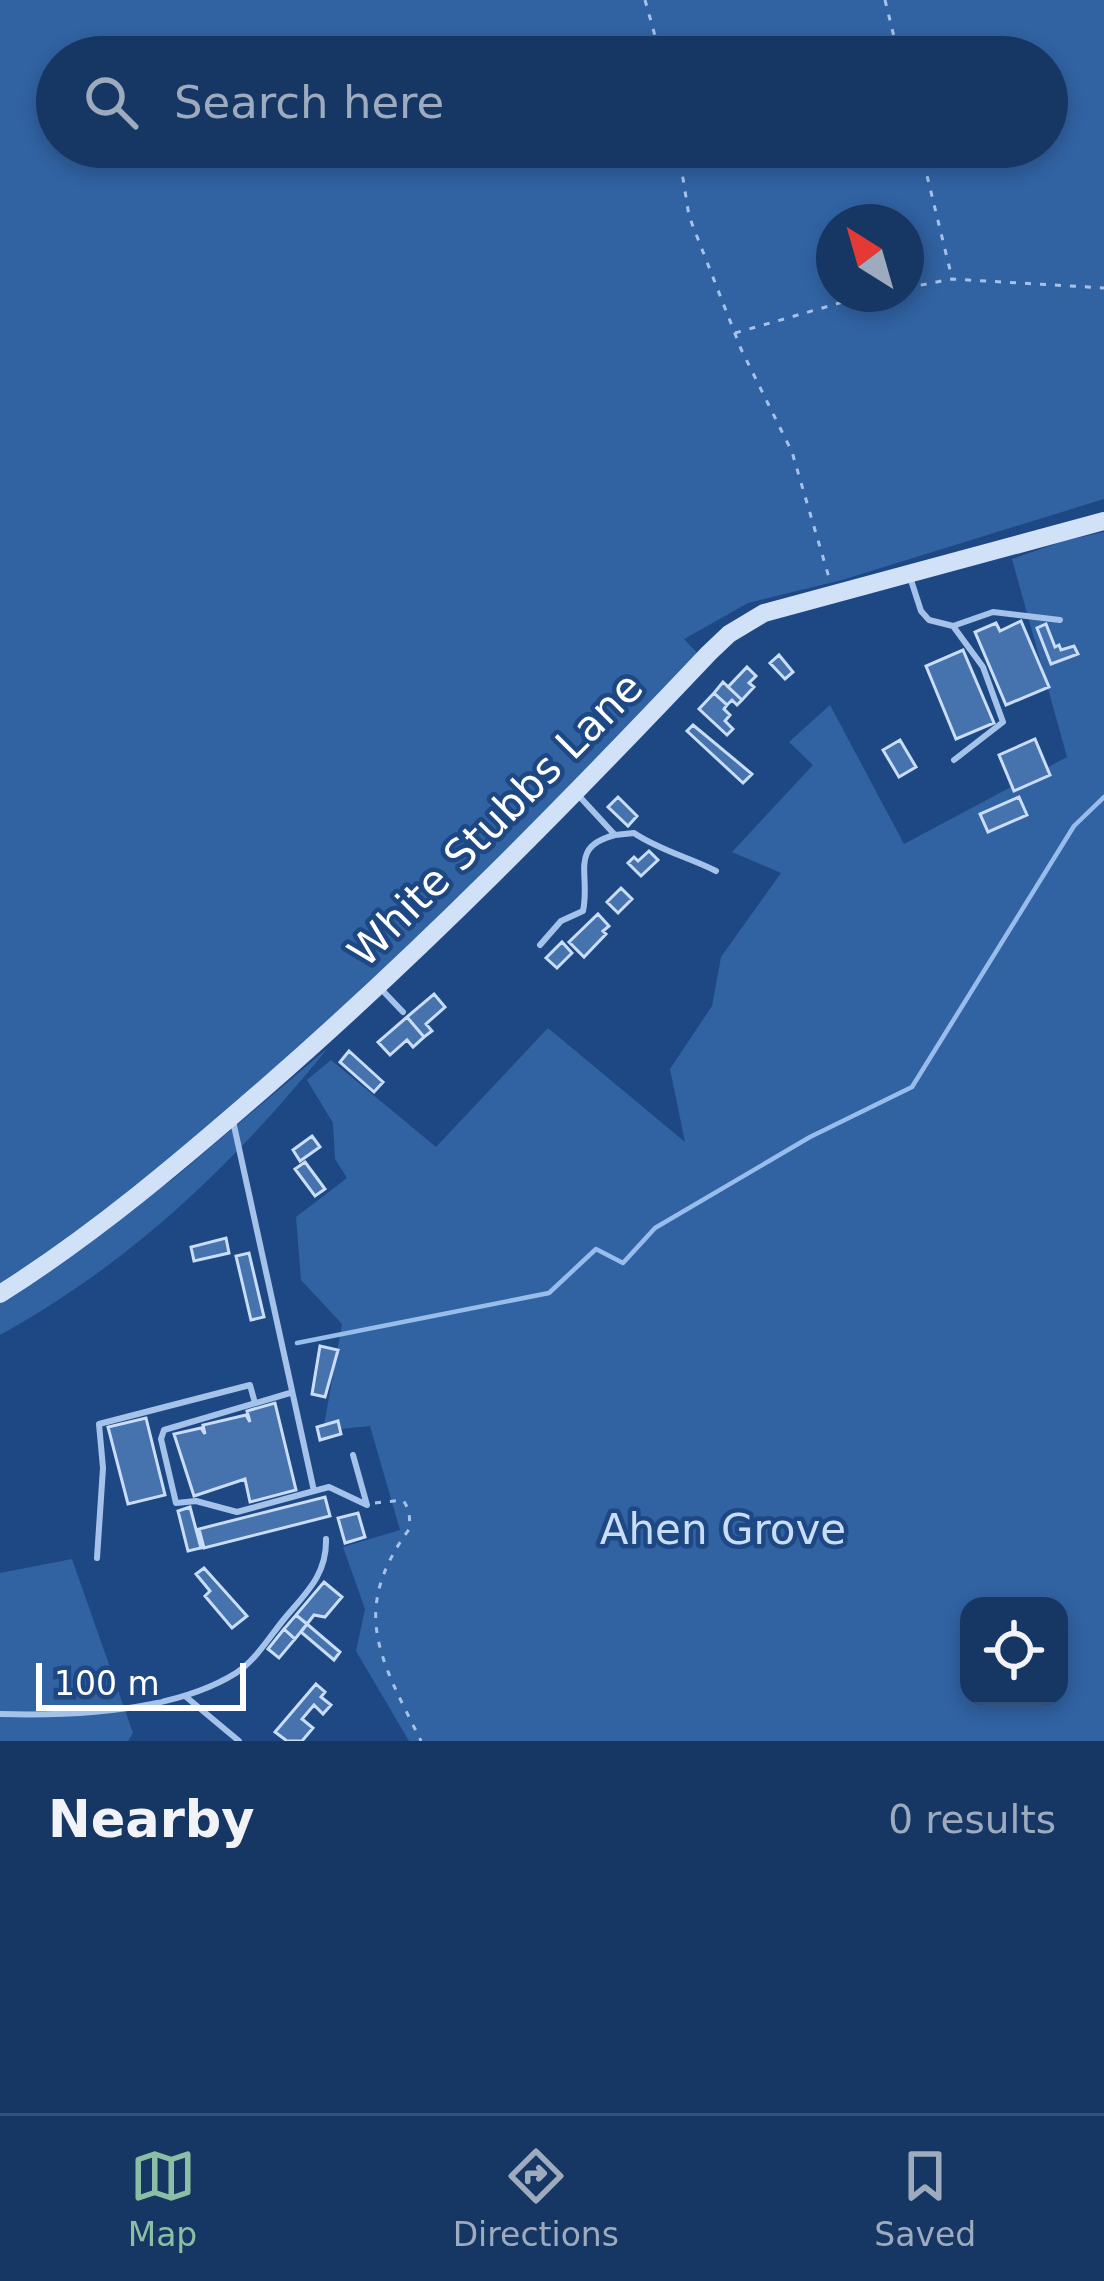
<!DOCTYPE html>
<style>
body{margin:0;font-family:"DejaVu Sans",sans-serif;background:#23416c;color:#f1f3f6}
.controls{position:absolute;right:36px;bottom:36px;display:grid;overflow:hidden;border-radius:24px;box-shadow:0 6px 18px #0003}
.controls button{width:108px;height:108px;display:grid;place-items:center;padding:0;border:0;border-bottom:3px solid #355078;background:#163663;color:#f1f3f6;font:60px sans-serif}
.compass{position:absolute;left:816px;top:204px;width:108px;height:108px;border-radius:50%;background:#163663;box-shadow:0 6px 18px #0003;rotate:323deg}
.scale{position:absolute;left:36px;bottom:30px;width:210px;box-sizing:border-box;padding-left:12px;border:6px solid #fff;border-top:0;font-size:33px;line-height:42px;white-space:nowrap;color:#fff;-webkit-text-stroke:9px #1e4884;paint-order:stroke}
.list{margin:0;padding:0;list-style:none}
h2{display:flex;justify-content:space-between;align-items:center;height:156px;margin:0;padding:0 48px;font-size:51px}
h2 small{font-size:39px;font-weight:400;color:#9eabbe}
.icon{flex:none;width:66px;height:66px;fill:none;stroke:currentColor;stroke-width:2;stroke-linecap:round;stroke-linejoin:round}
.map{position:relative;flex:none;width:1104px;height:1741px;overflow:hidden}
.search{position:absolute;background:#163663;box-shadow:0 6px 18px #0003;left:36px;right:36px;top:36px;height:132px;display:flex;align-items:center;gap:30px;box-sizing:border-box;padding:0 42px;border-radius:66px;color:#9eabbe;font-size:45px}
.sheet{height:372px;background:#163663}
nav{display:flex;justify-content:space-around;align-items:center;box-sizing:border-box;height:168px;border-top:3px solid #355078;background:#163663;font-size:33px;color:#9eabbe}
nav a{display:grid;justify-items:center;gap:6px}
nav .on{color:#8abfa5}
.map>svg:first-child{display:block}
.green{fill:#3162a2;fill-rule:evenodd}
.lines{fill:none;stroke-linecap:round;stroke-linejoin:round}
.stream{stroke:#98bdec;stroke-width:4.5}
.building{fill:#4672ad;stroke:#caddf7;stroke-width:3}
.path{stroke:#a5c3ea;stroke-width:3;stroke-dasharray:6 9;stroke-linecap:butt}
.lane{stroke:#a5c3ea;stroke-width:6}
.secondary{stroke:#d1e1f8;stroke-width:18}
.labels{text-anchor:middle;stroke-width:9;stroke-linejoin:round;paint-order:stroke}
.street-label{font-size:42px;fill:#fff;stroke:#1e4884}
.park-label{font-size:42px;fill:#caddf7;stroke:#1e4884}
</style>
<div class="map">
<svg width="1104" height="1741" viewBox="0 0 1104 1741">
<rect width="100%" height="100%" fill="#1e4884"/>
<!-- green -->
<path class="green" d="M0,0H1104V499L842,580L748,603L684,639L697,653L426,935L128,1199L0,1287ZM57,57H1047V147H57ZM834,222H906V294H834Z
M1104,532V1741H409L356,1651L365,1609L343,1547L400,1530L370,1426L323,1431L342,1324L301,1280L296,1217L347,1178L335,1159L333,1123L307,1080L331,1060L436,1147L548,1028L685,1142L670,1069L712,1006L721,957L781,873L732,852L813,765L789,742L830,705L904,844L1067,757L1012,559L1064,541ZM969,1606H1059V1696H969Z
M328,1048C234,1164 132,1262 0,1335V1302L173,1179Z
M72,1559L133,1733L128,1741H0V1573Z"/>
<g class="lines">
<!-- stream -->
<path class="stream" d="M297,1343L549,1293L596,1249L623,1263L655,1228L810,1137L912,1087L1074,826L1104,797"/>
</g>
<!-- building -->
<path class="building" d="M1021,621L1049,687L1006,705L975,632L996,623L1000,631Z
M1046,624L1055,647L1059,645L1061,650L1074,646L1078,654L1051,664L1037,628Z
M963,650L994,723L956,739L926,666Z
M779,655L793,672L785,679L770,663Z
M747,667L756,676L749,683L754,687L742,700L728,687Z
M723,682L742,700L737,705L732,700L727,705L714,693Z
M714,693L727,705L724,709L730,715L725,721L733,729L727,735L699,709Z
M693,725L752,774L743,783L687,731Z
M1035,739L1050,775L1014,791L999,755Z
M900,740L916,767L899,777L883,750Z
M618,797L637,816L628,826L608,807Z
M1019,797L1027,815L988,832L980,814Z
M649,851L658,860L641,876L628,863L634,857L638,861Z
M621,888L632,899L618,913L607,902Z
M598,914L609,926L603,931L606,934L584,957L569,942Z
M562,942L572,953L557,968L546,958Z
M434,994L445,1007L426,1024L432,1031L424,1037L407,1017Z
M407,1017L424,1037L413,1047L407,1040L390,1055L378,1042Z
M349,1051L383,1082L374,1092L340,1062Z
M312,1136L320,1147L300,1161L293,1150Z
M305,1162L325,1189L315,1196L295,1169Z
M226,1238L229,1253L194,1261L191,1247Z
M249,1253L264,1317L251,1320L236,1256Z
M320,1346L338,1350L325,1397L312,1394Z
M275,1403L296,1490L250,1502L245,1479L194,1496L174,1434L201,1428L205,1434L203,1425L246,1415L250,1422L247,1411Z
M146,1418L165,1495L128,1504L108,1427Z
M338,1421L341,1434L320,1440L317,1427Z
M325,1497L330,1516L204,1548L199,1529Z
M190,1507L201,1548L188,1551L178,1511Z
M358,1513L365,1537L345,1543L338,1518Z
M204,1568L247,1616L232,1628L205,1596L210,1591L196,1574Z
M324,1582L342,1597L325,1617L314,1615L307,1624L296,1615Z
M296,1615L307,1624L295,1639L284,1629Z
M307,1624L340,1652L334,1660L301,1632Z
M284,1629L295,1639L279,1658L268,1649Z
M316,1684L325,1692L321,1697L331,1705L323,1714L314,1705L302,1719L313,1728L302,1741H287L275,1732Z"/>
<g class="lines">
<!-- path -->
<path class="path" d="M645,0L661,57
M885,0L899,57
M678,147L689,216L741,349L792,452L830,581
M920,147L952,278
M906,288L952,279L1104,288
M735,333L871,294
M375,1503L403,1500L409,1510L410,1528C349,1611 380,1658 421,1741"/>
<!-- lane -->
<path class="lane" d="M910,577L921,611L929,620L953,626L983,667L1003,722L954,760
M953,626L993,612L1060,620
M579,796L615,835L634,833C659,850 688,857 716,871
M540,945L561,921L583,911C591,874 568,847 615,835
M382,990L403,1012
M233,1121L314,1491L237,1512L196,1501L176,1503L161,1439L164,1430L290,1393
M314,1491L329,1487L367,1505L353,1455
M97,1558L103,1468L99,1424L250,1385L255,1403
M185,1696L239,1741
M0,1714C71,1716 174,1712 236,1673C256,1660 270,1636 285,1618C307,1592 327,1574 326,1539"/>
<!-- secondary -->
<path class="secondary" d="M0,1294C95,1234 181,1161 266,1087C422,951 566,804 709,653L729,634L764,613L1104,521"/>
</g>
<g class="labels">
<!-- street labels -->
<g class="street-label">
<text transform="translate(495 819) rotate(-45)" y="15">White Stubbs Lane</text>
</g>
<!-- park labels -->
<g class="park-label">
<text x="723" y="1544">Ahen Grove</text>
</g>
</g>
</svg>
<div class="controls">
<button><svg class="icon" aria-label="locate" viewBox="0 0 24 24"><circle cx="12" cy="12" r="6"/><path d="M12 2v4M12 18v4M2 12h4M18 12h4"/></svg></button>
</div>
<svg class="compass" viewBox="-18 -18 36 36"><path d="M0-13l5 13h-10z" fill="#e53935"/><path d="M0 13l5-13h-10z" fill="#9eabbe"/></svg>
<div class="scale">100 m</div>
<div class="search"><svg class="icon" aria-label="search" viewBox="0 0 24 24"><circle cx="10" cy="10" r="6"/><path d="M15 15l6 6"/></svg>Search here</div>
</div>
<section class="sheet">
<h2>Nearby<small>0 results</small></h2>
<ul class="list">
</ul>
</section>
<nav>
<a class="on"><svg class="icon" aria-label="map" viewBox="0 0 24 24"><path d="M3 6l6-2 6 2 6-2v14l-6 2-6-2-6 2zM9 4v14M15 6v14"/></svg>Map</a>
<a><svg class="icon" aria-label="directions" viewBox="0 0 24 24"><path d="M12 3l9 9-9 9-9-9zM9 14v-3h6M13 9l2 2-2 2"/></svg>Directions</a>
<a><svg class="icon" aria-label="saved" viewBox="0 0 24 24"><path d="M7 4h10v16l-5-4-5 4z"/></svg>Saved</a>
</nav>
